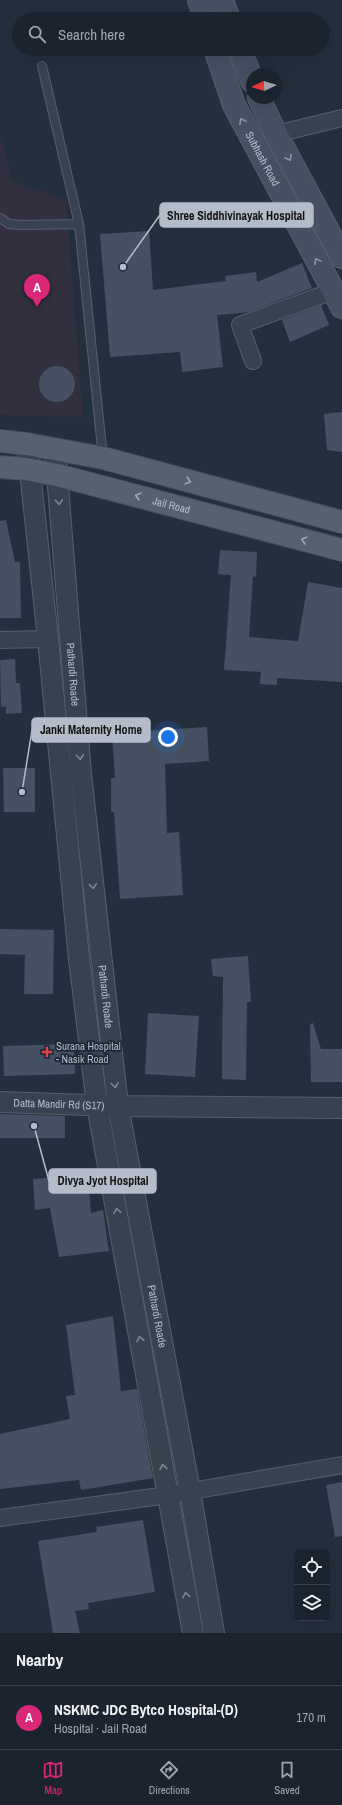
<!DOCTYPE html>
<meta charset="utf-8">
<style>
body{margin:0;font-family:"Archivo Narrow",sans-serif;background:#282f3a;color:#f1f3f6}
.controls{position:absolute;right:12px;bottom:12px;display:grid;overflow:hidden;border-radius:6px;box-shadow:0 4px 16px #0002}
.controls button{width:36px;height:36px;display:grid;place-items:center;padding:0;border:0;border-bottom:1px solid #39404a;background:#1b232e;color:#f1f3f6;font:20px sans-serif}
.compass{position:absolute;left:246px;top:68px;width:36px;height:36px;border-radius:50%;background:#1b232e;box-shadow:0 4px 16px #0002;rotate:266deg}
.you{position:absolute;left:168px;top:737px;width:14px;height:14px;margin:-10px;border:3px solid #fff;border-radius:50%;background:#1a73e8;box-shadow:0 0 0 6px #1a73e833}
.badge{display:grid;place-items:center;width:26px;height:26px;border-radius:50%;background:#db2777;color:#fff;font-size:13px;font-weight:700}
.pin{position:absolute;translate:-50% -33px;filter:drop-shadow(0 1px 2px #0008)}
.pin::after{content:'';position:absolute;top:21px;width:14px;height:12px;background:inherit;clip-path:polygon(0 0,100% 0,50% 100%)}
.list{margin:0;padding:0;list-style:none}
h2{display:flex;justify-content:space-between;align-items:center;height:52px;margin:0;padding:0 16px;font-size:17px}
h2 small{font-size:13px;font-weight:400;color:#a0a4aa}
.list li{display:grid;grid-template-columns:26px 1fr auto;gap:12px;align-items:center;box-sizing:border-box;height:64px;padding:0 16px;border-top:1px solid #39404a}
.list b{display:block;font-size:15px;white-space:nowrap}
.list p{margin:0;font-size:13px;white-space:nowrap;color:#a0a4aa}
.list em{font-size:13px;font-style:normal;color:#a0a4aa}
.icon{flex:none;width:22px;height:22px;fill:none;stroke:currentColor;stroke-width:2;stroke-linecap:round;stroke-linejoin:round}
.map{position:relative;flex:none;width:342px;height:1633px;overflow:hidden}
.search{position:absolute;background:#1b232e;box-shadow:0 4px 16px #0002;left:12px;right:12px;top:12px;height:44px;display:flex;align-items:center;gap:10px;box-sizing:border-box;padding:0 14px;border-radius:22px;color:#a0a4aa;font-size:15px}
.sheet{height:116px;background:#1b232e}
nav{display:flex;justify-content:space-around;align-items:center;box-sizing:border-box;height:56px;border-top:1px solid #39404a;background:#1b232e;font-size:11px;color:#a0a4aa}
nav a{display:grid;justify-items:center;gap:2px}
nav .on{color:#db2777}
.map>svg:first-child{display:block}
.medical{fill:#32303f}
.building{fill:#455162}
.lines{fill:none;stroke-linecap:round;stroke-linejoin:round}
.service-casing{stroke:#565f6c;stroke-width:10}
.minor-casing{stroke:#565f6c;stroke-width:18}
.tertiary-casing{stroke:#565f6c;stroke-width:22}
.secondary-casing{stroke:#565f6c;stroke-width:24}
.primary-casing{stroke:#414a57;stroke-width:24}
.service{stroke:#38414e;stroke-width:8}
.minor{stroke:#38414e;stroke-width:16}
.tertiary{stroke:#38414e;stroke-width:20}
.secondary{stroke:#465061;stroke-width:22}
.primary{stroke:#56606e;stroke-width:22}
.oneway{stroke:#8e96a5}
.oneway2{stroke:#a1aab7}
.oneway3{stroke:#7c8592}
.health-dot{fill:#e0444e;stroke:#1d2633;stroke-width:1.5}
.labels{text-anchor:middle;stroke-width:3.5;stroke-linejoin:round;paint-order:stroke}
.street-label{font-size:11px;fill:#b4bcc9;stroke:#1d2633}
.poi-label{font-size:11px;fill:#b4bcc9;stroke:#1d2633;text-anchor:start}
.leader{fill:none;stroke:#b4bcc9;stroke-width:1.5}
.callout-dot{fill:#b4bcc9;stroke:#1d2633;stroke-width:1.5}
.callout{fill:#b4bcc9;stroke:#b4bcc9;stroke-width:1.5}
.callout-label{font-size:12px;text-anchor:middle;font-weight:bold;fill:#111}
</style>
<div class="map">
<svg width="342" height="1633" viewBox="0 0 342 1633">
<rect width="100%" height="100%" fill="#242f3e"/>
<!-- medical -->
<path class="medical" d="M0,136L13,182L66,200L83,417L0,415Z"/>
<!-- building -->
<path class="building" d="M149,231L153,290L226,281L225,276L256,272L257,282L302,263L312,288L249,312L217,315L223,367L182,372L180,352L110,357L100,234Z
M321,305L329,325L290,342L282,320Z
M39 384a18 18 0 1 1 36 0a18 18 0 1 1-36 0Z
M342,412V452L327,450L324,414Z
M6,520L15,562H20L21,618H0V521Z
M220,550L257,552L256,577L253,576L249,637L298,641L308,582L342,588V682L277,678V685L260,684L261,672L224,670L231,575L218,574Z
M15,659L16,683H20L22,713L6,714V706L1,707L0,660Z
M207,727L209,761L165,764L167,833L179,832L183,895L120,899L114,812H111V778H115L112,733Z
M3,768H35V812H4Z
M0,929L54,930L53,994H24L25,955L0,954Z
M248,956L251,1002H247L246,1080L222,1079L223,977L213,976L211,959Z
M148,1013L199,1016L195,1077L145,1074Z
M313,1023L321,1049H342V1082H311L310,1024Z
M74,1044L75,1074L4,1076L3,1046Z
M0,1114L65,1116V1138H0Z
M88,1175L91,1213L103,1210L109,1251L59,1257L50,1208L35,1210L33,1179Z
M113,1316L121,1391L137,1389L153,1478L81,1490L79,1480L0,1489V1434L70,1419L66,1396L75,1395L66,1325Z
M342,1482V1536L335,1537L326,1485Z
M143,1520L155,1592L88,1603L89,1609L75,1611L80,1633H53L38,1541L97,1532L96,1527Z"/>
<g class="lines">
<defs>
<path id="service" d="M42,66L79,224L103,458
M0,218L9,224L21,225L79,224"/>
<path id="minor" d="M276,134L342,118
M253,361L240,325L333,291
M0,640L48,639
M0,1518L168,1495L342,1465"/>
<g id="tertiary">
<path d="M27,444L48,639L79,959L97,1105L193,1633"/>
<path id="s1" d="M55,449L81,774L118,1106L190,1491L214,1633"/>
<path id="s2" d="M0,1102L118,1106L342,1108"/>
</g>
<g id="secondary">
<path d="M199,0L206,19"/>
<path d="M222,0L229,19"/>
<path id="s3" d="M215,49L234,105L342,307"/>
<path d="M240,49L252,81"/>
<path d="M259,98L276,134L342,257"/>
</g>
<g id="primary">
<path d="M0,441L27,444L103,458L342,522"/>
<path id="s4" d="M0,467L26,469L57,475L342,550"/>
</g>
</defs>
<!-- service casing -->
<use href="#service" class="service-casing"/>
<!-- minor casing -->
<use href="#minor" class="minor-casing"/>
<!-- tertiary casing -->
<use href="#tertiary" class="tertiary-casing"/>
<!-- secondary casing -->
<use href="#secondary" class="secondary-casing"/>
<!-- primary casing -->
<use href="#primary" class="primary-casing"/>
<!-- service -->
<use href="#service" class="service"/>
<!-- minor -->
<use href="#minor" class="minor"/>
<!-- tertiary -->
<use href="#tertiary" class="tertiary"/>
<!-- secondary -->
<use href="#secondary" class="secondary"/>
<!-- primary -->
<use href="#primary" class="primary"/>
</g>
<!-- one-way arrows -->
<defs><path id="oneway-chevron" d="M-2-3.5L2.5 0L-2 3.5" fill="none" stroke-width="1.6" stroke-linecap="round" stroke-linejoin="round"/></defs>
<g class="oneway">
<use href="#oneway-chevron" transform="translate(242 121) rotate(-118)"/>
<use href="#oneway-chevron" transform="translate(289 158) rotate(62)"/>
<use href="#oneway-chevron" transform="translate(317 261) rotate(-118)"/>
</g>
<g class="oneway2">
<use href="#oneway-chevron" transform="translate(188 481) rotate(15)"/>
<use href="#oneway-chevron" transform="translate(138 496) rotate(-165)"/>
<use href="#oneway-chevron" transform="translate(304 540) rotate(-165)"/>
</g>
<g class="oneway3">
<use href="#oneway-chevron" transform="translate(59 502) rotate(86)"/>
<use href="#oneway-chevron" transform="translate(80 757) rotate(85)"/>
<use href="#oneway-chevron" transform="translate(93 886) rotate(84)"/>
<use href="#oneway-chevron" transform="translate(115 1085) rotate(83)"/>
<use href="#oneway-chevron" transform="translate(117 1211) rotate(-100)"/>
<use href="#oneway-chevron" transform="translate(140 1339) rotate(-100)"/>
<use href="#oneway-chevron" transform="translate(163 1467) rotate(-100)"/>
<use href="#oneway-chevron" transform="translate(186 1595) rotate(-100)"/>
</g>
<!-- markers -->
<path class="health-dot" d="M45 1046h4v4h4v4h-4v4h-4v-4h-4v-4h4z"/>
<g class="labels">
<!-- street labels -->
<g class="street-label">
<text dy="4" stroke="none"><textPath href="#s3" startOffset="120">Subhash Road</textPath></text>
<text dy="4" stroke="none"><textPath href="#s4" startOffset="176">Jail Road</textPath></text>
<text dy="4" stroke="none"><textPath href="#s1" startOffset="226">Pathardi Roade</textPath></text>
<text dy="4" stroke="none"><textPath href="#s1" startOffset="550">Pathardi Roade</textPath></text>
<text dy="4" stroke="none"><textPath href="#s2" startOffset="59">Datta Mandir Rd (S17)</textPath></text>
<text dy="4" stroke="none"><textPath href="#s1" startOffset="874">Pathardi Roade</textPath></text>
</g>
<!-- poi labels -->
<g class="poi-label">
<text x="56" y="1050">Surana Hospital<tspan x="56" dy="13">- Nasik Road</tspan></text>
</g>
</g>
<!-- callouts -->
<path class="leader" d="M123 267L160 215M22 792L32 730M34 1126L49 1181"/>
<g class="callout-dot">
<circle cx="123" cy="267" r="4"/>
<circle cx="22" cy="792" r="4"/>
<circle cx="34" cy="1126" r="4"/>
</g>
<g class="callout">
<rect x="160" y="203" width="153" height="24" rx="4"/>
<rect x="32" y="718" width="118" height="24" rx="4"/>
<rect x="49" y="1169" width="107" height="24" rx="4"/>
</g>
<g class="callout-label">
<text x="236" y="220">Shree Siddhivinayak Hospital</text>
<text x="91" y="734">Janki Maternity Home</text>
<text x="103" y="1185">Divya Jyot Hospital</text>
</g>
</svg>
<div class="controls">
<button><svg class="icon" aria-label="locate" viewBox="0 0 24 24"><circle cx="12" cy="12" r="6"/><path d="M12 2v4M12 18v4M2 12h4M18 12h4"/></svg></button>
<button><svg class="icon" aria-label="layers" viewBox="0 0 24 24"><path d="M12 4l9 5-9 5-9-5zM3 14l9 5 9-5"/></svg></button>
</div>
<svg class="compass" viewBox="-18 -18 36 36"><path d="M0-13l5 13h-10z" fill="#e53935"/><path d="M0 13l5-13h-10z" fill="#a0a4aa"/></svg>
<div class="you"></div>
<div class="pin badge" style="left:37px;top:307px">A</div>
<div class="search"><svg class="icon" aria-label="search" viewBox="0 0 24 24"><circle cx="10" cy="10" r="6"/><path d="M15 15l6 6"/></svg>Search here</div>
</div>
<section class="sheet">
<h2>Nearby<small></small></h2>
<ul class="list">
<li><span class="badge">A</span><div><b>NSKMC JDC Bytco Hospital-(D)</b><p>Hospital · Jail Road</p></div><em>170 m</em></li>
</ul>
</section>
<nav>
<a class="on"><svg class="icon" aria-label="map" viewBox="0 0 24 24"><path d="M3 6l6-2 6 2 6-2v14l-6 2-6-2-6 2zM9 4v14M15 6v14"/></svg>Map</a>
<a><svg class="icon" aria-label="directions" viewBox="0 0 24 24"><path d="M12 3l9 9-9 9-9-9zM9 14v-3h6M13 9l2 2-2 2"/></svg>Directions</a>
<a><svg class="icon" aria-label="saved" viewBox="0 0 24 24"><path d="M7 4h10v16l-5-4-5 4z"/></svg>Saved</a>
</nav>
